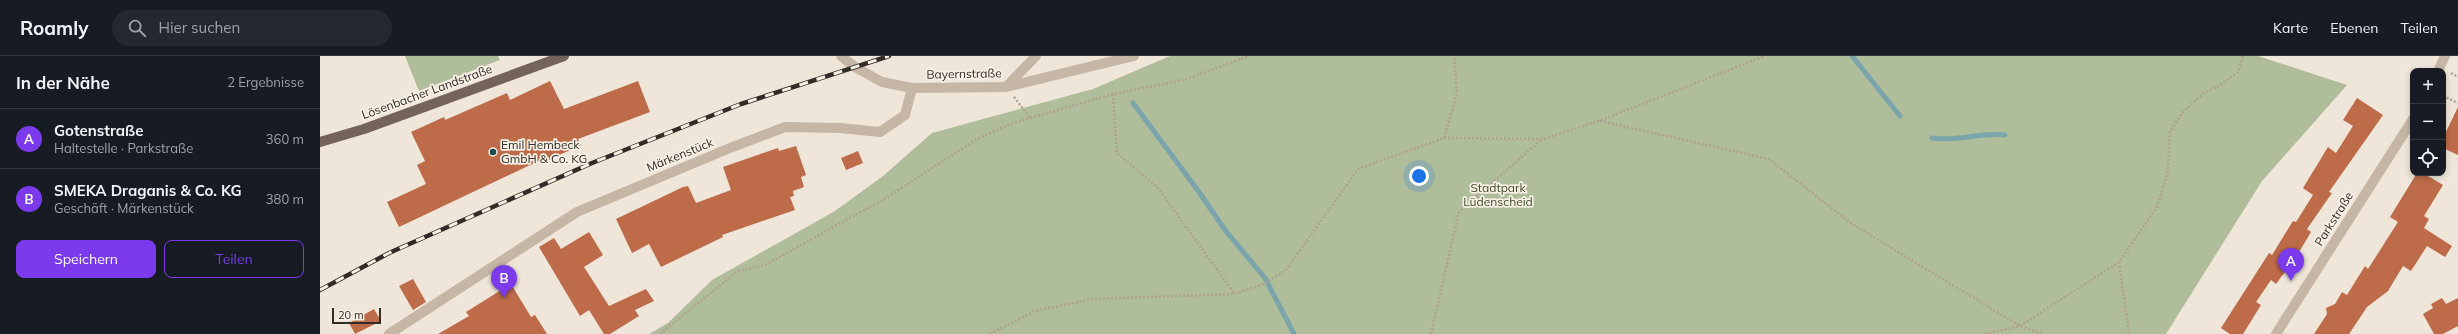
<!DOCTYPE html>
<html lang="de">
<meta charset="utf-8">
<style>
body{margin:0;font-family:Mulish,sans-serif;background:#242831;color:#f1f3f6}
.controls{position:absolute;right:12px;top:12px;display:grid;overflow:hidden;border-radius:8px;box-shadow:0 2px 6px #0003}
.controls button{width:36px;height:36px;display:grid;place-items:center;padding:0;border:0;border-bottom:1px solid #363941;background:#171b24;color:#f1f3f6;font:20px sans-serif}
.scale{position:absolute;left:12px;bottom:10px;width:49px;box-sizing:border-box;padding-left:4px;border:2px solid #332b26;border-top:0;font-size:11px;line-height:14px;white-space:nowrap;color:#332b26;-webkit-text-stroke:3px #f7f0e5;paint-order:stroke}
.you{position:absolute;left:1099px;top:120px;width:14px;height:14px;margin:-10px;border:3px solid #fff;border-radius:50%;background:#1a73e8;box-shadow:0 0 0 6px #1a73e833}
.badge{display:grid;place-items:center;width:26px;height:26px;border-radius:50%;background:#7c3aed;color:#fff;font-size:13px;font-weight:700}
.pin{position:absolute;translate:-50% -33px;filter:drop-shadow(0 1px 2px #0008)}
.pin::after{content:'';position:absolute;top:21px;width:14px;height:12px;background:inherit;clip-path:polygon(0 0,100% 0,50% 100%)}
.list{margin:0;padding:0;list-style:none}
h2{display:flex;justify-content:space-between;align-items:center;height:52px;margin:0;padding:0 16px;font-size:17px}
h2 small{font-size:13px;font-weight:400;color:#9ea1a6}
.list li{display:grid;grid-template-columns:26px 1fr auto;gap:12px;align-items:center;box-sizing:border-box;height:60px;padding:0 16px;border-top:1px solid #363941}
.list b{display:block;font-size:15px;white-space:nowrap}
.list p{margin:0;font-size:13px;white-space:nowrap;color:#9ea1a6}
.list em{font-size:13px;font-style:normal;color:#9ea1a6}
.actions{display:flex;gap:8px;padding:12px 16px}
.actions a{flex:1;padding:9px 0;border:1px solid #7c3aed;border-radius:8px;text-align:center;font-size:14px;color:#7c3aed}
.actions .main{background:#7c3aed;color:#fff}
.icon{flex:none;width:22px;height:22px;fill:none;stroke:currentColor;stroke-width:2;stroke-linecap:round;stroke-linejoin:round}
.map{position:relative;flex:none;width:2138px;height:278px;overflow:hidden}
header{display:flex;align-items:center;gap:24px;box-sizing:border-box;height:56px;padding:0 20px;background:#171b24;border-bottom:1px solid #363941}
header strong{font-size:19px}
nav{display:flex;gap:22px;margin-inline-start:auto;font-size:14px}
.search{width:280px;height:36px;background:#242831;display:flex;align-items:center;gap:10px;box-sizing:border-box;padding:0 14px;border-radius:22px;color:#9ea1a6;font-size:15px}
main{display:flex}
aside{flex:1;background:#171b24}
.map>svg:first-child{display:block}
.green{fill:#afbd9a}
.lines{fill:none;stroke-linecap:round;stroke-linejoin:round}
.stream{stroke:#7aa5aa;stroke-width:5}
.building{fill:#bd6b48}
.path{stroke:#b2a090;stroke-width:2.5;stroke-dasharray:2 2;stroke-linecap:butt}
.minor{stroke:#c6b6a6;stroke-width:10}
.major{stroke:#746358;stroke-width:10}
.rail-casing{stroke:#332b26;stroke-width:4.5}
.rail{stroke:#f7f0e5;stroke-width:3;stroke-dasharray:9;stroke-linecap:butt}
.poi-dot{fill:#1f4b51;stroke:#f7f0e5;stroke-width:1.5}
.labels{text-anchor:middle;stroke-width:3.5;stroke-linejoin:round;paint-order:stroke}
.street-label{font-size:12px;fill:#332b26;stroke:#f7f0e5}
.poi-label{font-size:12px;fill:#332b26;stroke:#f7f0e5;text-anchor:start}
.park-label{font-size:12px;fill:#404f2c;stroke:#f7f0e5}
</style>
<header>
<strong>Roamly</strong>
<div class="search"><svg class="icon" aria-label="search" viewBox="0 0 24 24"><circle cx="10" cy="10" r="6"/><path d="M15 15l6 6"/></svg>Hier suchen</div>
<nav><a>Karte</a><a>Ebenen</a><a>Teilen</a></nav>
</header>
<main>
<aside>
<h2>In der Nähe<small>2 Ergebnisse</small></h2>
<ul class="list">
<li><span class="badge">A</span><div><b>Gotenstraße</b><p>Haltestelle · Parkstraße</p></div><em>360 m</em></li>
<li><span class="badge">B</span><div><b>SMEKA Draganis &amp; Co. KG</b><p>Geschäft · Märkenstück</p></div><em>380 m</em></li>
</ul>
<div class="actions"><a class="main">Speichern</a><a>Teilen</a></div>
</aside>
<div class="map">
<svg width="2138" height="278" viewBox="0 0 2138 278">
<rect width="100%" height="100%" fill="#efe6d9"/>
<!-- green -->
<path class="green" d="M85,0H178L180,4L99,35Z
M850,0H1938L2027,29L1942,125L1846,278H329L348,267L392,224L515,155L563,120L612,77L773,33Z"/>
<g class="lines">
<!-- stream -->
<path class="stream" d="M1532,0L1580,60
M813,47L879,136L905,174L945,222L974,278
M1612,82C1636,86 1660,76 1685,79"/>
</g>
<!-- building -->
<path class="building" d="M230,25L244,53L318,25L330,56L258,83L261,89L224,106L223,103L79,171L67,146L106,128L97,109L105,105L91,76L124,61L125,64L187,37L190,44Z
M2037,42L2063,59L2009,136L2012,137L1987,173L1991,176L1976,201L1956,228L1951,224L1936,246L1941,249L1923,278H1910L1901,272L1949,197L1952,199L1973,165L1976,166L1993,139L1983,132L2008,91L2016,97L2033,70L2023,64Z
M2138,51V99L2123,92V82Z
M476,90L486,119L481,121L484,131L473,135L474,140L470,141L475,154L402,179L403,181L341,211L329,188L312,197L296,163L363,131L368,130L376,147L411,134L403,111L458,92L459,95Z
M538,95L543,107L526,114L521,102Z
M2097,117H2103L2123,129L2104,160L2109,163L2104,172L2132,190L2125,201L2107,190L2091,215L2083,210L2068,235L2047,251L2029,278H1994L2007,258L2006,252L2015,248L2022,236L2027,239L2045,210L2048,213L2078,166L2070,161Z
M269,176L283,199L264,211L289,250L326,233L334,245L315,254L319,260L290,278H284L269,254L260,260L219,191L234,182L241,193Z
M93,223L106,246L93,254L79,230Z
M191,228L211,261L215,259L227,278H118L149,260L146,256Z
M2122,242L2126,248L2138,242V270L2123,278H2114L2103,258L2113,252L2111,248Z
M54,253L61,265L35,278L29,267Z"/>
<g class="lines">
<!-- path -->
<path class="path" d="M2131,17L2138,21
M793,38L797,97L837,131L914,237
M2123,40L2138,47
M694,41L710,62
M1280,65L1449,103L1532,168L1700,270L1723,278
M2123,73L2127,74
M1124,82L1137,37L1134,0
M1799,206L1809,278
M340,278L418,215L445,209L566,142L657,83L690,68L793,38L864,24L929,0
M670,278L715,255L773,243L914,238L946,227L966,214L1038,113L1124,82L1223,83L1279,65L1445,0
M1111,278L1139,156L1222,83
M1665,278L1700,270L1799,206L1837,151L1848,115L1850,76L1862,57L1884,37L1899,30L1918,16L1923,0"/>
<!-- minor -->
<path class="minor" d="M521,0L535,11L562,26L592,32L686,31L814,0
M2118,15L2125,0
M686,31L716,0
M69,278L257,156L410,92L465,71L520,72L560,76L585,59L592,32
M1956,278L2093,63"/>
<!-- major -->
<path class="major" d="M0,86L44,73L244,0"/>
<defs>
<path id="rail" d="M0,234L69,197L272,107L421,48L569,0"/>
</defs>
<!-- rail casing -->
<use href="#rail" class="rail-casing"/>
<!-- rail -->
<use href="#rail" class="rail"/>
</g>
<!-- markers -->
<circle class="poi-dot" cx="173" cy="96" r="4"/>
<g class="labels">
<!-- street labels -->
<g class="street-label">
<text transform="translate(644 18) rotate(-1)" y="4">Bayernstraße</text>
<text transform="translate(107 36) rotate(-20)" y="4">Lösenbacher Landstraße</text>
<text transform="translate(360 99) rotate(-22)" y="4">Märkenstück</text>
<text transform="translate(2014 163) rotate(-58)" y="4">Parkstraße</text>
</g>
<!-- poi labels -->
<g class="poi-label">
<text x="181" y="93">Emil Hembeck<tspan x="181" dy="14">GmbH &amp; Co. KG</tspan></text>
</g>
<!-- park labels -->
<g class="park-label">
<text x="1178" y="136">Stadtpark<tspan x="1178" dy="14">Lüdenscheid</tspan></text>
</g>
</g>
</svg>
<div class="controls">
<button>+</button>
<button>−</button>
<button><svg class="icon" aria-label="locate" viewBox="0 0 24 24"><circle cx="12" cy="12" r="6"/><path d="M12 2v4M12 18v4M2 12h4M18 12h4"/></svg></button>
</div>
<div class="scale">20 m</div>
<div class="you"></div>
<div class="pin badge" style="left:1971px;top:225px">A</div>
<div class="pin badge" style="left:184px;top:242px">B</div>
</div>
</main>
